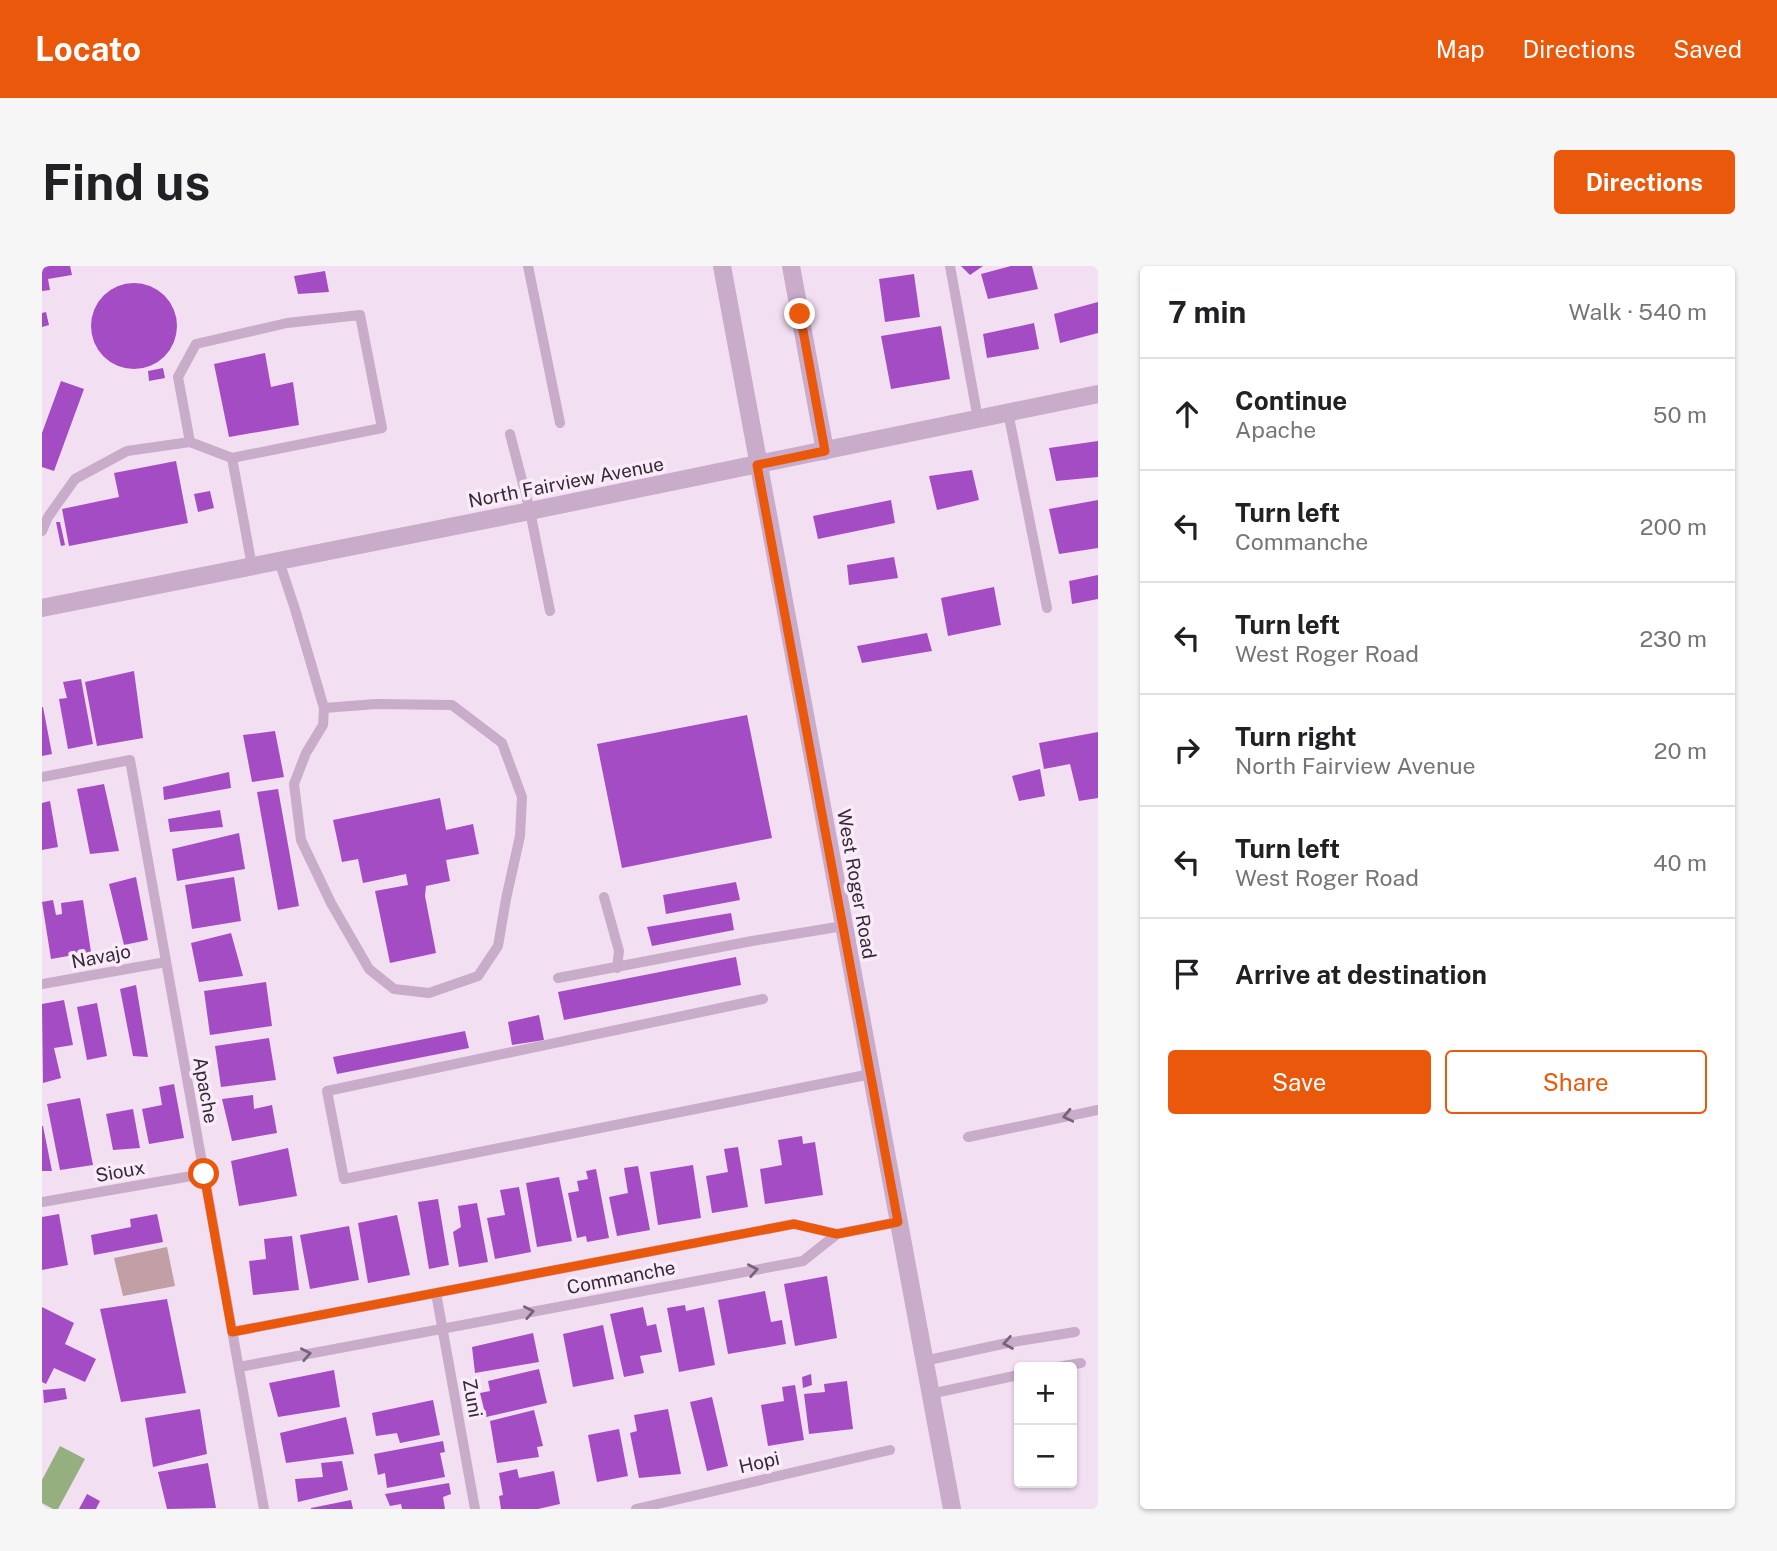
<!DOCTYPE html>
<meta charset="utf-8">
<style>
body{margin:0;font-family:"Public Sans",sans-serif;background:#f6f6f6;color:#202124}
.controls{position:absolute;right:21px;bottom:21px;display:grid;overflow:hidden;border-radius:7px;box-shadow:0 2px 5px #0004}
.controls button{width:63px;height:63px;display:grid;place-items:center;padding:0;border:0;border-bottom:2px solid #e0e0e0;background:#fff;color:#202124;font:35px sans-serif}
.stop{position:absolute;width:21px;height:21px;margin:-16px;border:5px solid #ea580c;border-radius:50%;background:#fff}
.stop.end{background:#ea580c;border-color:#fff;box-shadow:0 2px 7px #0008}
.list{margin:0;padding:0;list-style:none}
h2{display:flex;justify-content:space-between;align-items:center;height:91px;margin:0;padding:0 28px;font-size:30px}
h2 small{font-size:23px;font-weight:400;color:#757577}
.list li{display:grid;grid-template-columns:46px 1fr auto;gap:21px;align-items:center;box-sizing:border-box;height:112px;padding:0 28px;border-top:2px solid #e0e0e0}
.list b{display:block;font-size:26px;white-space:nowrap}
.list p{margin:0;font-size:23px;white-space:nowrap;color:#757577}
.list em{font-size:23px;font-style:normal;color:#757577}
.actions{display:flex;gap:14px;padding:21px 28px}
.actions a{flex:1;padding:16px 0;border:2px solid #ea580c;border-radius:7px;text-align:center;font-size:24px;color:#ea580c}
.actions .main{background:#ea580c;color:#fff}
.icon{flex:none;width:38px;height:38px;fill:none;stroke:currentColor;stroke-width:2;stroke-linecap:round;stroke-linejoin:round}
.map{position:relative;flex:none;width:1056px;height:1243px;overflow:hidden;border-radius:7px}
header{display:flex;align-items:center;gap:42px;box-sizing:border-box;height:98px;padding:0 35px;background:#ea580c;color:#fff}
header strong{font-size:33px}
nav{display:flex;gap:38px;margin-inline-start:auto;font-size:24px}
.intro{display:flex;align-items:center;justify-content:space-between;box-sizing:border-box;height:168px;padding:0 42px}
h1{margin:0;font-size:49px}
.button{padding:18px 32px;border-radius:7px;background:#ea580c;color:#fff;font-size:24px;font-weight:700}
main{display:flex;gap:42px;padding:0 42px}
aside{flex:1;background:#fff;border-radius:7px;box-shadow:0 2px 5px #0004}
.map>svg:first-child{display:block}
.green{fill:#c19fa4}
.water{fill:#95af7e}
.building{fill:#a44cc3}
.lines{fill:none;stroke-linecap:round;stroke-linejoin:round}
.service{stroke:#c9abca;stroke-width:10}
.minor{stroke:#c9abca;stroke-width:18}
.tertiary{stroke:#c9abca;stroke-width:18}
.oneway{stroke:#78647a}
.route{stroke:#ea580c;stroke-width:9}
.labels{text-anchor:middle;stroke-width:7;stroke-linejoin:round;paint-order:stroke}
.street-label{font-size:19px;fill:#362a38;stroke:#faebf9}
</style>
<header>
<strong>Locato</strong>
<nav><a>Map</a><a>Directions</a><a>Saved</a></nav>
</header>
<div class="intro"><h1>Find us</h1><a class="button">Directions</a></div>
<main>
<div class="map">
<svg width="1056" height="1243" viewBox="0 0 1056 1243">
<rect width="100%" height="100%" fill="#f2dff2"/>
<!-- green -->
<path class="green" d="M125,981L133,1020L81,1030L72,992Z"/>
<!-- water -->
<path class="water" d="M18,1180L43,1193L16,1243H11L0,1237V1214Z"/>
<!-- building -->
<path class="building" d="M8,0H28L30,9L6,13L8,24L0,25V1Z
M919,0H941L928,9Z
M969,0H990L996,23L946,33L939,8Z
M283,5L287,26L256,28L252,10Z
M872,8L878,51L843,56L837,13Z
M49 60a43 43 0 1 1 86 0a43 43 0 1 1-86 0Z
M1056,36V67L1018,77L1012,48Z
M4,46L7,59L0,61V47Z
M992,57L997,83L945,92L941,68Z
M899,60L908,113L849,123L839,70Z
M223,87L229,121L251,116L257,159L187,171L172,98Z
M121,102L123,112L107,115L106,105Z
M19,115L42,123L12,205L0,201V167Z
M1056,175V211L1014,215L1007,182Z
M134,195L146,257L27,280L20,243L77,231L72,207Z
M930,204L937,234L895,244L887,210Z
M168,225L172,242L156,246L152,228Z
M849,234L853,257L776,273L771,250Z
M1056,234V282L1017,288L1007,243Z
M14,256H18L23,279L19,280Z
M852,291L856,312L807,319L805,299Z
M1056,309V333L1030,338L1027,315Z
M952,321L959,359L906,370L899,332Z
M885,367L890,385L820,397L815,380Z
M92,405L101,472L55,480L43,416Z
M39,413L51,478L26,483L17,433L25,432L21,416Z
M0,441H1L10,488L0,490Z
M705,449L730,572L580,602L555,478Z
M233,465L242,511L210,516L201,469Z
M1056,466V532L1037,535L1028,498L1002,503L997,477Z
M998,503L1003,530L977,535L970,510Z
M187,506L189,522L122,534L121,521Z
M62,518L77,585L48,588L35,523Z
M236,523L257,640L236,644L215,526Z
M398,532L404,564L431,558L437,588L404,594L408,615L384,620L383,630L394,687L348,697L333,625L366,619L364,608L321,617L316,593L300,596L291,554Z
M8,535L16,581L0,584V537Z
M178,544L181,561L128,566L126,553Z
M197,567L203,603L135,615L130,583Z
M94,611L106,674L82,679L67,618Z
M192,611L199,655L150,663L143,619Z
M694,616L698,634L624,648L621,629Z
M11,634L14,649L20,648L19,637L41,634L49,686L9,693L0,636Z
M689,647L692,664L610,680L605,661Z
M189,667L201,710L157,716L149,677Z
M694,691L699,719L522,754L516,726Z
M224,716L230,760L168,769L162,725Z
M94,719L106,791L91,790L78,723Z
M22,734L31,779L12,782L19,812L1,817L0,738Z
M55,737L65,790L45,794L35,741Z
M497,749L502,774L470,779L466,756Z
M423,765L427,782L295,808L291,791Z
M227,772L234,814L179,821L173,780Z
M132,818L142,872L107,878L100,843L120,839L117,821Z
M211,829L212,843L230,839L235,867L190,875L180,833Z
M38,832L51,899L18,904L5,838Z
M91,843L98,882L71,884L64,848Z
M0,860H1L10,905H0Z
M760,870L761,878L773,876L781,929L723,938L718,903L740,899L736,874Z
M696,881L706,941L670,947L664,910L686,906L682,883Z
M246,882L255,930L197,940L189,895Z
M651,899L659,952L616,959L608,906Z
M596,900L608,964L575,970L567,931L586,927L582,902Z
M554,903L567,972L545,976L544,970L535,972L526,927L537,925L535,915L546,913L544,905Z
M517,911L530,975L495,981L484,917Z
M477,921L489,986L453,993L445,952L463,949L458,924Z
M396,933L407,999L387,1003L376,936Z
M435,937L446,996L417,1001L411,966L419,961L416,940Z
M17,948L26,999L0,1004V951Z
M115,948L121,976L52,989L49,969L89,961L88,953Z
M355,949L368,1009L326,1017L316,957Z
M307,960L317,1014L268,1023L258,969Z
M250,970L257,1024L211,1029L207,995L224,993L222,973Z
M785,1010L795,1072L753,1080L742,1018Z
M723,1025L729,1056L740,1054L744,1078L686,1088L676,1034Z
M125,1033L144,1127L79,1136L58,1043Z
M643,1039L644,1045L662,1041L673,1099L637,1106L625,1042Z
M0,1041L32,1057L23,1078L54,1093L43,1116L12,1102L4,1118L0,1116Z
M601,1041L605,1060L614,1058L620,1086L598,1090L602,1107L582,1111L568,1048Z
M561,1059L572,1113L531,1121L521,1068Z
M491,1067L497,1096L433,1107L430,1081Z
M497,1103L505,1137L444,1151L438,1127L448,1125L446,1115Z
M292,1104L298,1141L236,1151L227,1117Z
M769,1108L770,1119L761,1122L760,1111Z
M805,1115L811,1163L767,1168L762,1128L783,1126L782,1118Z
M753,1119L762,1174L726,1180L719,1139L742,1135L740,1121Z
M23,1122L25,1133L2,1137L1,1124Z
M670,1131L686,1200L665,1205L648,1136Z
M391,1134L398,1169L358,1177L355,1167L334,1170L330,1147Z
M158,1143L165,1188L111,1201L103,1152Z
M626,1143L639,1208L597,1212L588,1167L595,1165L592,1149Z
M492,1144L501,1180L495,1181L497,1191L455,1197L448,1155Z
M304,1151L312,1188L244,1197L238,1167Z
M577,1163L586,1210L555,1216L546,1169Z
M401,1175L403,1186L398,1187L403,1211L345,1222L343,1207L336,1209L332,1188Z
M300,1195L306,1224L256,1236L253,1213L281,1211L279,1197Z
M166,1197L174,1242L125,1243L116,1206Z
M475,1203L477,1212L512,1205L518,1238L496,1243H459L457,1230L461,1229L457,1207Z
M407,1217L409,1228L401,1231L403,1243H360L359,1238L348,1240L343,1228Z
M45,1228L58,1235L54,1243H37Z
M309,1234L311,1243H269V1242Z"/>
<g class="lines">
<!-- service -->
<path class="service" d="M486,0L518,157
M908,0L936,153
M966,146L1005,342
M468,168L488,245L508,345
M148,176L136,111L154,78L245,57L318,49L340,162L190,192
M0,265L6,251L33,213L85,185L148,176L190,192L210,300
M237,295L253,343L282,442L281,459L264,487L252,518L259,574L289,637L327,703L352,723L387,727L436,710L456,680L464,633L478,570L480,531L460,477L410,439L334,438L282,442
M0,511L88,494L222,1243
M562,631L577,685L575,702
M516,712L710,675L801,660
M0,718L124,696
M721,733L285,825L302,913L829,808
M926,871L1056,844
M0,936L161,908
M394,1027L433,1243
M190,1066L752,958L795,968L856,956
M882,1095L965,1077L1033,1066
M197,1101L761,995L795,968
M1016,1101L1039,1097
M888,1128L977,1109
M594,1243L848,1184"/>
<!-- minor -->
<path class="minor" d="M749,0L783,185"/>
<!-- tertiary -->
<path class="tertiary" d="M680,0L910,1243
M0,342L488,245L1056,128"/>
</g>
<!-- one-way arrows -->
<defs><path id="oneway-chevron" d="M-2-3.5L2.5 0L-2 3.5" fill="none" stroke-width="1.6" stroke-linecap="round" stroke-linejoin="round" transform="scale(1.75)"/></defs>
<g class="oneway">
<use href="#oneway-chevron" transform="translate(1026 850) rotate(167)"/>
<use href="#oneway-chevron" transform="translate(711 1004) rotate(-11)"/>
<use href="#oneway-chevron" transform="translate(487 1046) rotate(-11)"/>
<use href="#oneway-chevron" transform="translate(966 1077) rotate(170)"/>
<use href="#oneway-chevron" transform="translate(264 1088) rotate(-11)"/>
</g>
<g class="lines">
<!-- route -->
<path class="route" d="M162,908L190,1066L752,958L795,968L856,956L715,199L783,185L758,48"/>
</g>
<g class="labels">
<!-- street labels -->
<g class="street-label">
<text transform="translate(524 216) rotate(-11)" y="7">North Fairview Avenue</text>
<text transform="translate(815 618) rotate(80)" y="7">West Roger Road</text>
<text transform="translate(59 690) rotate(-11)" y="7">Navajo</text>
<text transform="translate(164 824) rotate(80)" y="7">Apache</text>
<text transform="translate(78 905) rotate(-10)" y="7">Sioux</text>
<text transform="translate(579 1011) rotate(-11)" y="7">Commanche</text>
<text transform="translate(431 1132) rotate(80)" y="7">Zuni</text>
<text transform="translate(717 1196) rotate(-13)" y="7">Hopi</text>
</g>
</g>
</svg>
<div class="controls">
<button>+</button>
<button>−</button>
</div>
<div class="stop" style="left:162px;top:908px"></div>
<div class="stop end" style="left:758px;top:48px"></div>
</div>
<aside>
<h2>7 min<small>Walk · 540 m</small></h2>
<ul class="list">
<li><svg class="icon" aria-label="ahead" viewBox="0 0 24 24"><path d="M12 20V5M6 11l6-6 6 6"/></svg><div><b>Continue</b><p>Apache</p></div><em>50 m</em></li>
<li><svg class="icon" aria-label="left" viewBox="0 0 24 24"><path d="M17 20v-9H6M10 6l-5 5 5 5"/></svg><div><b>Turn left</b><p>Commanche</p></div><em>200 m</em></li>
<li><svg class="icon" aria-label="left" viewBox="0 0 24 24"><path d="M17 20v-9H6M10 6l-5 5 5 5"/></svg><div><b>Turn left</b><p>West Roger Road</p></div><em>230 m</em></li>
<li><svg class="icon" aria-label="right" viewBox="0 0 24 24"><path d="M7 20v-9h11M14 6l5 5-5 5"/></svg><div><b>Turn right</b><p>North Fairview Avenue</p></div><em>20 m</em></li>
<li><svg class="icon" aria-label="left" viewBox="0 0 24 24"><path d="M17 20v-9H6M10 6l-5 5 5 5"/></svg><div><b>Turn left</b><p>West Roger Road</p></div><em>40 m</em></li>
<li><svg class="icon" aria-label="arrive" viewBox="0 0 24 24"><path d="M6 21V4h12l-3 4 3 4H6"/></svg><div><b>Arrive at destination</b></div></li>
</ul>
<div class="actions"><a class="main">Save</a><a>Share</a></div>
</aside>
</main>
